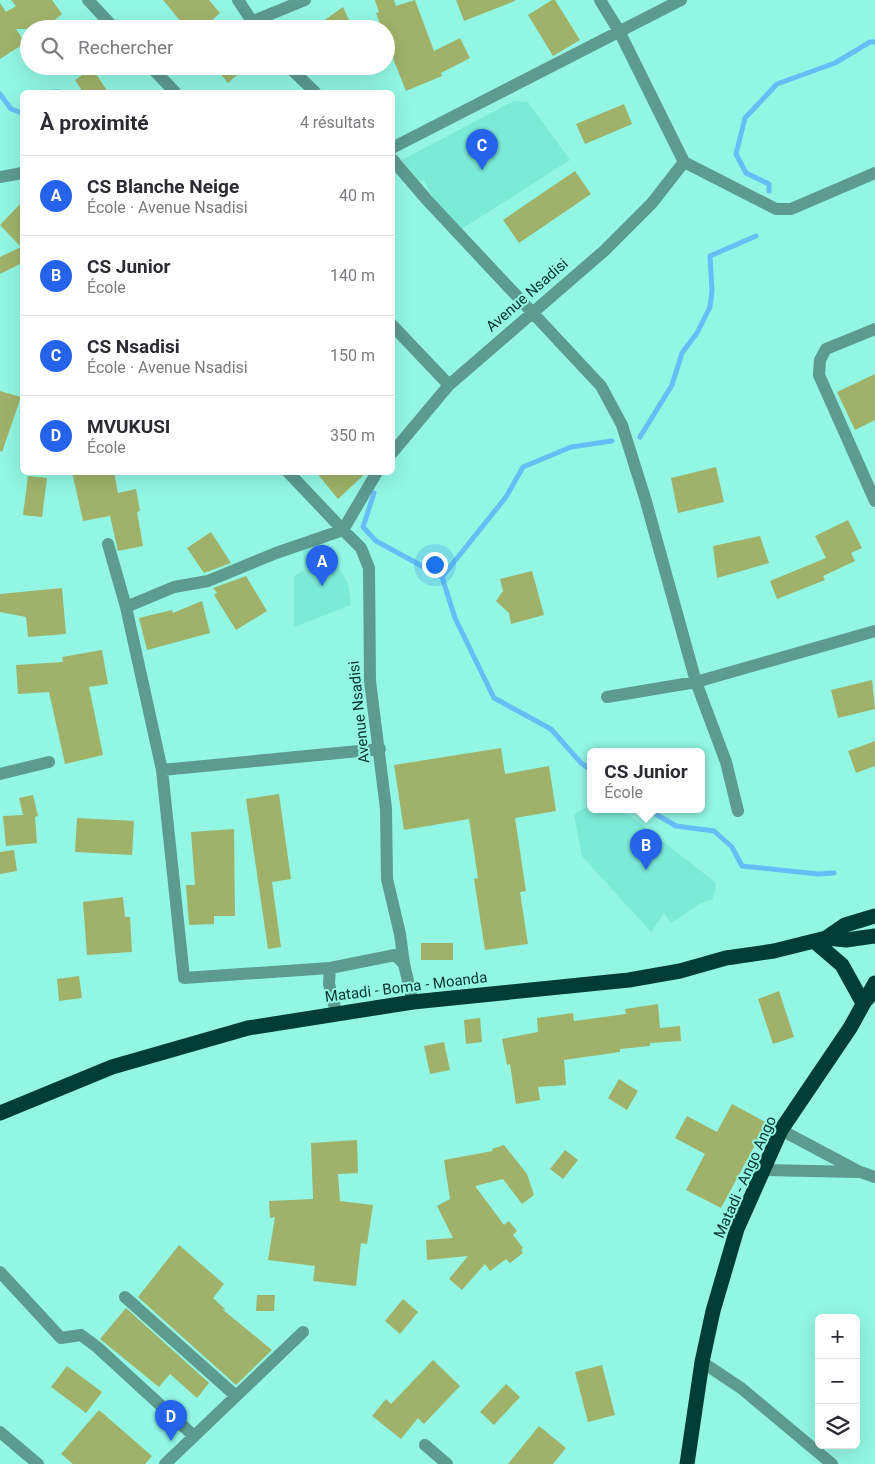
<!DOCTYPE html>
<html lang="fr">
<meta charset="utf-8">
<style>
body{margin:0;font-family:Roboto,sans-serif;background:#f7f7f7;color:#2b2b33}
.controls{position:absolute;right:15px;bottom:15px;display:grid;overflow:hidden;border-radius:8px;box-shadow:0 5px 20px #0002}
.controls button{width:45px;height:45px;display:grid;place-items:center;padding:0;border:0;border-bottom:1px solid #e1e1e2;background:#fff;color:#2b2b33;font:25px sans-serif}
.you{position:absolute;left:434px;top:564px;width:18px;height:18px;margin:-12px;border:4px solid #fff;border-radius:50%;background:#1a73e8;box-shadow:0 0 0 8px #1a73e833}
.badge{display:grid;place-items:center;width:32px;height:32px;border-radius:50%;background:#2563eb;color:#fff;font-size:16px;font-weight:700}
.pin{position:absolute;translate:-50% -41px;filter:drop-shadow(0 1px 2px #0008)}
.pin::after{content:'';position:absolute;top:26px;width:18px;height:15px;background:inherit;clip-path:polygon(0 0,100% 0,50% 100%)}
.popup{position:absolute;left:587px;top:748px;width:118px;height:65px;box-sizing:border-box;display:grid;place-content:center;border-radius:8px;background:#fff;filter:drop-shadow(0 1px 4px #0005);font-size:16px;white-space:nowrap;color:#7c7c81}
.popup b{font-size:19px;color:#2b2b33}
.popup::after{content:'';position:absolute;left:50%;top:100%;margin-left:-10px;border:10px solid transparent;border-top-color:#fff}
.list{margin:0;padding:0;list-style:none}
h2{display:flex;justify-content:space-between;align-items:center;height:65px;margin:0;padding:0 20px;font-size:21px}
h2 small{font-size:16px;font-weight:400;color:#7c7c81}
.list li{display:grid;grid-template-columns:32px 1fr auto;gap:15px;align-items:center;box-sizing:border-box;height:80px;padding:0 20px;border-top:1px solid #e1e1e2}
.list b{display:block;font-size:19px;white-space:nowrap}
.list p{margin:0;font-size:16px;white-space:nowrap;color:#7c7c81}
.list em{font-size:16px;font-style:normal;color:#7c7c81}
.icon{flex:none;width:28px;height:28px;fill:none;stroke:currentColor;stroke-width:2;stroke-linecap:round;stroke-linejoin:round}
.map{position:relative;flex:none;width:875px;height:1464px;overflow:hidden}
.search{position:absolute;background:#fff;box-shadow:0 5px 20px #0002;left:20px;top:20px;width:375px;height:55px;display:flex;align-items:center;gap:12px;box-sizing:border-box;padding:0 18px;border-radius:28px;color:#7c7c81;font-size:19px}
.panel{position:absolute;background:#fff;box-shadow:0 5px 20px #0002;left:20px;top:90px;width:375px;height:385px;border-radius:8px}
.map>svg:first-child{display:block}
.built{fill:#7bead7}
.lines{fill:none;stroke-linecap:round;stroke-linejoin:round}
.stream{stroke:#67bdf7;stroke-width:5}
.building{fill:#a0b26a}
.minor{stroke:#5d9b8f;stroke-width:12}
.highway{stroke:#003d35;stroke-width:15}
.labels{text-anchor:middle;stroke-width:4;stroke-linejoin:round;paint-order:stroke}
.street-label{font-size:15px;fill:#06342e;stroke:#92f6e3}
</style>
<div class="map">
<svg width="875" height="1464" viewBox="0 0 875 1464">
<rect width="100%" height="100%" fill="#92f6e3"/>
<!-- built -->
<path class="built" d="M514,101L528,102L570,160L452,235L424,180L419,181L402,160Z
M321,542L331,552L348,584L351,605L294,627V576L305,570L303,550Z
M591,805V809H614L627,813L716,883L713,899L701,903L671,923L664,913L651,932L582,856L574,814Z"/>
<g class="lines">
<!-- stream -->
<path class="stream" d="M54,92H59
M0,94L11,109L22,113
M769,191V184L746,173L736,154L745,118L777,84L835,63L870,42H875
M640,437L672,385L682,353L697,333L710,307L712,291L710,256L756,236
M374,493L363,527L376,541L442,577
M591,770L581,763L551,729L494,698L455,618L442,577L506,497L523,467L571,447L612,441
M647,809L676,826L714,831L732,847L742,866L818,874L834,873"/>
</g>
<!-- building -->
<path class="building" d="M11,0H52L62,14L43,29H16L25,43L0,59V3L6,12L16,6Z
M163,0H209L220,13L202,29H187Z
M375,0H394L396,6L415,0L434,51L460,38L470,58L441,73L442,76L406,91L386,41V29H382L376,13L379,12Z
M456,0H515V1L464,21Z
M552,0H555L580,40L553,56L528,15Z
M343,7L353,29H312Z
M214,66H247L228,83Z
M92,68L108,92H83L75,80Z
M624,104L632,124L585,144L576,124Z
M575,171L591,194L519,243L503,220Z
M22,202V263L0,274V257L21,247L0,225Z
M875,374V420L855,430L837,392Z
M0,391L21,397L2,452L0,451Z
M716,467L724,502L678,513L671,478Z
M72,472H114L118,493L136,489L140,511L137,512L143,546L118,551L110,516L83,521Z
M316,472H367L338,499Z
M28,476L47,478L42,517L23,515Z
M848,520L862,548L851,553L855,561L823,576L825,580L777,599L770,581L826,558L815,536Z
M211,532L231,563L204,573L187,548Z
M760,536L769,563L717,578L713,546Z
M532,571L544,615L511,624L509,613L496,601L503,591L500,579Z
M246,576L267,611L236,630L214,595L217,593L213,588Z
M62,588L66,634L28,637L26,617L0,612V594Z
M202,601L210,633L147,650L139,618L172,610L173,613Z
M102,650L108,684L89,687L103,755L65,764L49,692L18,694L16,665L63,662L62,657Z
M872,680L875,709L838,718L831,690Z
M875,741V766L856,773L848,751Z
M501,748L505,774L549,766L556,811L515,818L526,891L520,892L528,944L485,950L474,879L478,878L469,819L404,830L394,765Z
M279,794L291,879L272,882L281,947L268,949L246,799Z
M33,795L38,816L35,817L37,843L6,846L3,816L23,815L19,798Z
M77,818L134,821L132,855L75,852Z
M234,829L235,916H214V924L189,925L186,885H195L191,832Z
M14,850L17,871L0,874V852Z
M123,897L125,917H130L132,952L87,955L83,902Z
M421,943H453V960H421Z
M79,976L82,998L59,1001L57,979Z
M779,991L794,1037L773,1044L758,999Z
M658,1004L660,1028L680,1026L681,1041L650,1043V1046L620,1049V1052L564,1060L566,1085L538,1087L540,1100L516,1104L510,1064L507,1065L502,1039L538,1032L537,1018L573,1013L574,1021L626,1014L625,1009Z
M480,1018L482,1042L466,1044L464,1020Z
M444,1042L450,1070L430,1074L424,1046Z
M619,1079L638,1091L627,1110L608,1098Z
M732,1104L767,1123L721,1208L686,1190L705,1154L675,1138L687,1116L717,1132Z
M357,1140L358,1173L338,1174L340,1201L373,1205L367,1244L361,1243L356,1286L313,1281L315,1266L268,1260L275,1217L270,1218L269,1201L313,1199L311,1143Z
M504,1145L527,1174L534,1195L522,1204L503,1179L475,1186L504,1225L509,1221L517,1231L513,1235L523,1248L521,1250L523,1253L510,1263L506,1259L490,1271L485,1264L462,1290L449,1279L468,1256L427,1260L426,1240L453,1238L437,1206L450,1199L444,1160L493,1151L492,1149Z
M565,1150L578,1160L563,1179L550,1169Z
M179,1245L224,1284L213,1298L226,1310L222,1309L272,1350L236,1385L138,1297Z
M257,1295H275L274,1311H256Z
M403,1299L418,1312L400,1334L385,1321Z
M126,1308L209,1383L197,1398L170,1374L159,1387L100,1339Z
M433,1360L460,1386L424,1424L418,1418L401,1439L372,1416L386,1399L391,1404Z
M602,1365L615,1415L588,1422L575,1372Z
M67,1366L102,1392L86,1413L51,1387Z
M506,1384L520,1397L494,1425L480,1412Z
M99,1410L152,1456L145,1464H73L61,1454Z
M539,1426L566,1448L553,1464H508Z"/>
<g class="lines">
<!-- minor -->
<path class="minor" d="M88,0L115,29
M238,0L257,29
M600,0L619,31L684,162
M251,22L305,0
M150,66L175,92
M288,66L315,92
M392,148L681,0
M392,159L427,200L601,386L622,425L645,498L696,682L726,762L738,811
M684,162L776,209H791L875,173
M0,177L22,173
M392,325L449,385
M875,329L826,349L820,360L819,375L875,501
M392,453L449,385L604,251L652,203L684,162
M108,544L126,607L162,770L184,978L330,968
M126,607L174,587L208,581L276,553L343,530L288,472
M607,697L696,682L875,631
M162,770L380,749
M0,774L49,762
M404,964L413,1002
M336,1012L329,984L330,968L395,955L404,964L400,934L387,879L386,809L370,681L369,568L361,548L343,530L377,472
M781,1130L860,1172L875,1177
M763,1170L858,1172
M0,1272L61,1338L81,1335L97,1347L194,1436
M125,1297L236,1396
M702,1362L741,1388L832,1464
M0,1432L38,1464
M425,1445L447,1464
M165,1464L303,1332"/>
<!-- highway -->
<path class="highway" d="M826,938L846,940L875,936
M814,941L842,965L863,1003L868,998
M0,1113L112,1067L248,1028L413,1002L629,980L680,971L726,958L774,951L826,938L845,925L875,916
M687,1464L702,1362L713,1311L737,1229L781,1130L850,1028L875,983"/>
</g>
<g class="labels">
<!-- street labels -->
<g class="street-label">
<text transform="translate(527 295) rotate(-41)" y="5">Avenue Nsadisi</text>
<text transform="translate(359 712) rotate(-96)" y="5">Avenue Nsadisi</text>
<text transform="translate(406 987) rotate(-7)" y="5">Matadi - Boma - Moanda</text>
<text transform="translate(745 1177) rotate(-66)" y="5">Matadi - Ango Ango</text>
</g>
</g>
</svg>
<div class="controls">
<button>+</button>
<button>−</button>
<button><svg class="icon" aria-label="layers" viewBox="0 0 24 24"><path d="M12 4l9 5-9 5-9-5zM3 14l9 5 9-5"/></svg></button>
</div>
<div class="you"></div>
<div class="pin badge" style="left:322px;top:586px">A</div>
<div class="pin badge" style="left:646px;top:870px">B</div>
<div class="popup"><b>CS Junior</b>École</div>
<div class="pin badge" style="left:482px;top:170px">C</div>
<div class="pin badge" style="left:171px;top:1441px">D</div>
<div class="search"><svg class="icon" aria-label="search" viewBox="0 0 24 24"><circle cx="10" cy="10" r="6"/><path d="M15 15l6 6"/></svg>Rechercher</div>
<section class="panel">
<h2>À proximité<small>4 résultats</small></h2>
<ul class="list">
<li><span class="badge">A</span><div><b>CS Blanche Neige</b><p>École · Avenue Nsadisi</p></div><em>40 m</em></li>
<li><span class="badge">B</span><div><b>CS Junior</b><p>École</p></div><em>140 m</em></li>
<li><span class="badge">C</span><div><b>CS Nsadisi</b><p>École · Avenue Nsadisi</p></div><em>150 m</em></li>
<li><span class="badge">D</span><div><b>MVUKUSI</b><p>École</p></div><em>350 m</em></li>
</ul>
</section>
</div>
